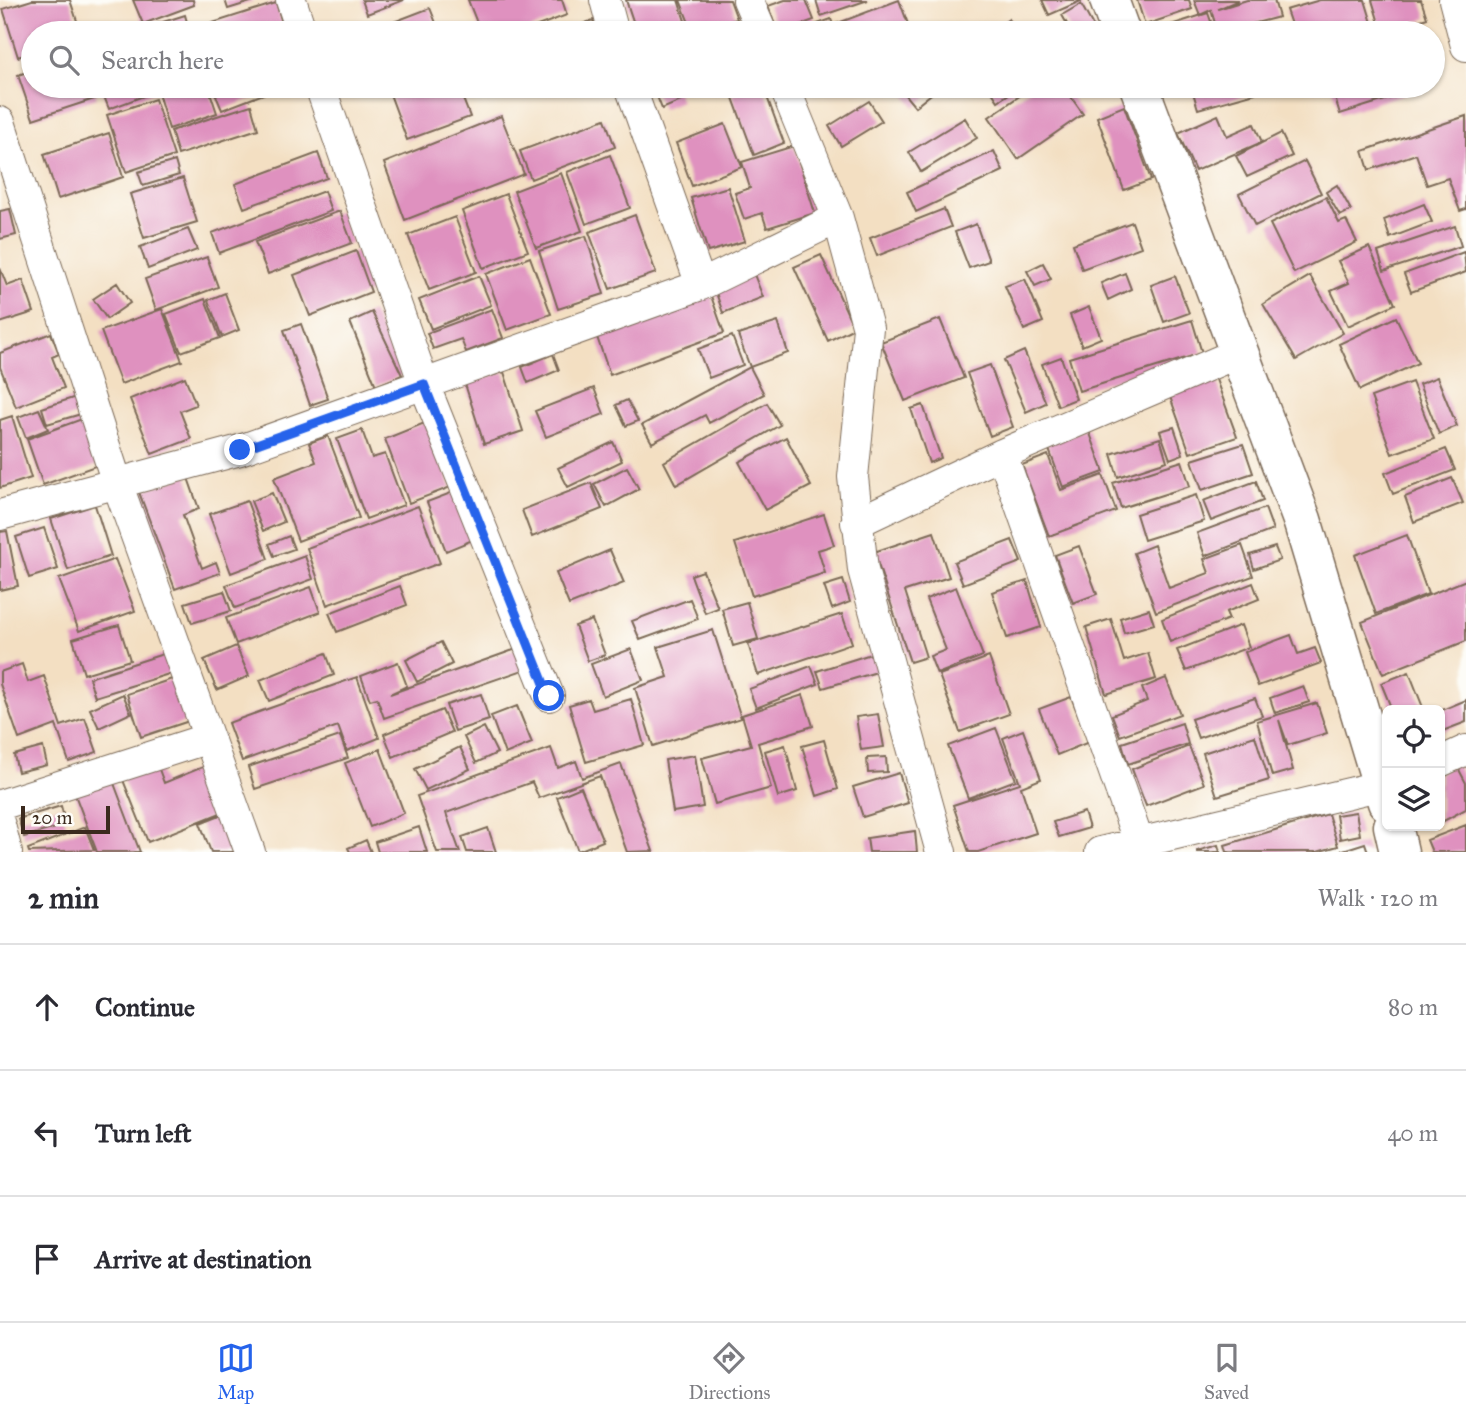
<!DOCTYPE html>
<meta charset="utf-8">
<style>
body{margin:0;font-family:"IM FELL Great Primer",serif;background:#f7f7f7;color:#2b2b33}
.controls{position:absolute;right:21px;bottom:21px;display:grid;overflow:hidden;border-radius:10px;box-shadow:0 2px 5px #0004}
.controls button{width:63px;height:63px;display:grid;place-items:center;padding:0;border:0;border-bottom:2px solid #e1e1e2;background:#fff;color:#2b2b33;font:35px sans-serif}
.scale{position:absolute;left:21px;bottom:18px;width:89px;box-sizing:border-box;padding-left:7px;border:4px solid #3b2a1e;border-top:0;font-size:19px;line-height:24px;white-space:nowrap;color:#3b2a1e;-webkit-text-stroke:5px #fdfcf7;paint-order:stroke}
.stop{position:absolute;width:21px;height:21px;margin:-16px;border:5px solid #2563eb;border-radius:50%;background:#fff}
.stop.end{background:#2563eb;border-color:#fff;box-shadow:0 2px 7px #0008}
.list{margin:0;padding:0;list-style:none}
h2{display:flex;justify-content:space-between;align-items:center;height:91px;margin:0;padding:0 28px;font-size:30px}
h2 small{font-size:23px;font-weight:400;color:#7c7c81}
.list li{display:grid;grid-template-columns:46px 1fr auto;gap:21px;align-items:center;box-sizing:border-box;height:126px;padding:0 28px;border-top:2px solid #e1e1e2}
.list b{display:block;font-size:26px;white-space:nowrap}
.list em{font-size:23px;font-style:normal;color:#7c7c81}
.icon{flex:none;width:38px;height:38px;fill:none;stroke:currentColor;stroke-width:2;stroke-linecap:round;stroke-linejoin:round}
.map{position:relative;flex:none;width:1466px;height:852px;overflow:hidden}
.search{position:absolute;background:#fff;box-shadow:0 2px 5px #0004;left:21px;right:21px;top:21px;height:77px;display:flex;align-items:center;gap:18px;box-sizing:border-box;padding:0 24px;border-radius:38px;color:#7c7c81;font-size:26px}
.sheet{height:469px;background:#fff}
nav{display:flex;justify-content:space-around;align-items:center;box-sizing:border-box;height:98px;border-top:2px solid #e1e1e2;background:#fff;font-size:19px;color:#7c7c81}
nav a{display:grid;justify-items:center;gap:4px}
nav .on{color:#2563eb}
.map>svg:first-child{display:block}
.building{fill:#df91bf}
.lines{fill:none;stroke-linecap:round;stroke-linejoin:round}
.minor-casing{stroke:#7b6957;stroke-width:32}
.tertiary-casing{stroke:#7b6957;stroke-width:41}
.minor{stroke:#fff;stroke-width:30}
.tertiary{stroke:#fff;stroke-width:38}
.route{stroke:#2563eb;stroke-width:9}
</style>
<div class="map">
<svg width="1466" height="852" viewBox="0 0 1466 852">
<rect width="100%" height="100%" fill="#fdfcf7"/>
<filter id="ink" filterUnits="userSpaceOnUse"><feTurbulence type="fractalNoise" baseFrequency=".0143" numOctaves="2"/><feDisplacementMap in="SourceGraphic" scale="14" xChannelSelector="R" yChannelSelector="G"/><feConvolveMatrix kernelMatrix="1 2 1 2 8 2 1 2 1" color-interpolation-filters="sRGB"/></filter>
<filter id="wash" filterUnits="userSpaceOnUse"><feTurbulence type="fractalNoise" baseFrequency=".00686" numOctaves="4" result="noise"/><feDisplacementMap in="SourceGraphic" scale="28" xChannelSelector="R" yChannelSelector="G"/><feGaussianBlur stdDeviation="1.57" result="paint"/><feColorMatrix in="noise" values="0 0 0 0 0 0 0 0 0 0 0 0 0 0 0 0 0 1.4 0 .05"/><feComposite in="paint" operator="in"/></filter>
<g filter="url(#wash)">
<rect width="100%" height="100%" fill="#f3dfc2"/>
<g id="blocks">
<!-- building -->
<path class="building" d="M32,0H70L81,33H33V52L18,57L3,9Z
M133,0H193L194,5L143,24Z
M225,0H254V1L228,9Z
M362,0H404L367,14Z
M468,0H562L567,15L519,33H481Z
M626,0H678L689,33H637Z
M680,0H730L737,19L693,33Z
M785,0H806L814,20L778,33L768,6Z
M816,0H868L821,16Z
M899,0L908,24L882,33H793L831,19L833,25Z
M1042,0H1083L1049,15Z
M1137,0H1189L1192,9L1145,25Z
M1194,0H1239L1218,9L1247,0H1274L1279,17L1218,33L1211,10L1200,15Z
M1320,0H1365L1372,23L1338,33H1294L1286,10Z
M1372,0H1421L1427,18L1382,33Z
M276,3L285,33H195L194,29Z
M1081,4L1097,33H1072L1062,15Z
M430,8L440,33H365Z
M1208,13L1215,33H1170L1168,26Z
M185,15L190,33H142L141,29Z
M1009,19L1019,33H989Z
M593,20L597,33H559Z
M33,70V86H93L97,98L33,119L18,75Z
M100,86H155L157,91L109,109Z
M181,86H208L217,113L169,129L158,93Z
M212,86H272L274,90L222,110Z
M387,86H458L470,117L407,140Z
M653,86H675L681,101L662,109Z
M710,86H731L713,94Z
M738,86H763L784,143L754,155L732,95L740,92Z
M904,86H941L915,107L900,89Z
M988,86H1021L998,101Z
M1034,86H1063L1083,114L1018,159L989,117Z
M1203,86H1253L1255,93L1198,109L1192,89Z
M1340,86H1401L1404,94L1340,114L1332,88Z
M155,99L174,156L126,172L107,115Z
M869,101L882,121L841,146L829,126Z
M251,105L258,129L178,155L171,131Z
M1124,106L1151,180L1124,190L1097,117Z
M1218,115L1227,136L1254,124L1262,142L1195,171L1178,133Z
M501,116L524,174L405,220L384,163Z
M1466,116V209L1460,211L1448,178L1427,185L1416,154L1369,170L1363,151Z
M965,118L977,138L921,172L909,152Z
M605,119L615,147L531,179L520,151Z
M725,124L742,167L692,186L676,143Z
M109,133L123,177L58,199L44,154Z
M1281,133L1292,156L1247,177L1236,156Z
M794,146L815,213L767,228L762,213L744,219L735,193L750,188L742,162Z
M994,151L1003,171L916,212L907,192Z
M318,153L327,178L244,208L235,184Z
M610,155L630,208L586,224L567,172Z
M175,161L179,175L143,186L138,172Z
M1305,161L1321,193L1255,226L1239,194Z
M561,173L582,231L536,248L514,191Z
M183,178L197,222L144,238L130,194Z
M1337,185L1351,210L1340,216L1326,192Z
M728,187L745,241L708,252L691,198Z
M324,191L331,211L219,253L212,233Z
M506,194L528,251L483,268L462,211Z
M1326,197L1339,223L1346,220L1357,242L1294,273L1270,224Z
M1424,204L1432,222L1390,238L1384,220Z
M10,209L16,235L0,239V211Z
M944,209L951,227L877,256L870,238Z
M340,211L352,243L268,274L255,242Z
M635,215L656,273L610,289L589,232Z
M455,217L476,272L429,290L408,235Z
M1132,222L1141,247L1082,269L1073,244Z
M976,224L989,261L969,268L955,232Z
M1455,226L1461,246L1384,271L1378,252Z
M188,229L197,250L148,269L140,247Z
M586,236L604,294L558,309L539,251Z
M1369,247L1395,304L1348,326L1331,291L1349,283L1338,261Z
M356,251L371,292L310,316L294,275Z
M1464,252L1466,272L1411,292L1404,274Z
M821,255L854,328L828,341L794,267Z
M207,257L218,287L156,310L145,279Z
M530,257L551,314L507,330L486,274Z
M1043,263L1051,279L1035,286L1027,271Z
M0,268L7,286L23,280L34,312L0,323Z
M753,272L763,297L723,313L714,287Z
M1125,273L1131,289L1108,300L1101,283Z
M479,276L491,305L431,329L419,300Z
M1175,276L1189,313L1164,322L1151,285Z
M1310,276L1343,333L1296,360L1263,304Z
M1025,279L1043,322L1024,330L1005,286Z
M117,283L130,303L107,319L93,299Z
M225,293L239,330L222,337L208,300Z
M711,296L724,333L610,375L597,337Z
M205,299L220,338L181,352L166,314Z
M1089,307L1101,338L1082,346L1070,315Z
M162,309L182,361L121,384L101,331Z
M492,309L503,338L466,352L461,339L433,349L427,333Z
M372,312L402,375L376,386L350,322Z
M1396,317L1418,363L1360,390L1339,344Z
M940,319L964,378L905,401L881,342Z
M1192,320L1202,353L1079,391L1069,358Z
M778,322L788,353L750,367L738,335Z
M301,324L328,399L310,405L284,330Z
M51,333L59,354L52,357L64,388L16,407L0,367V353Z
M732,336L743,365L709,378L698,349Z
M1024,351L1046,403L1026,412L1004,360Z
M553,354L559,370L528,383L522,367Z
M1061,357L1076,399L1058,406L1042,364Z
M990,365L1013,427L990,436L967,373Z
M750,367L764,394L709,423L705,415L652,443L642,425Z
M504,372L523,431L484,444L465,384Z
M1214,374L1237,437L1190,453L1168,391Z
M185,377L196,405L180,411L191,439L152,454L130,399Z
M1437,377L1457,426L1439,434L1419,384Z
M1412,382L1434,439L1392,454L1371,397Z
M594,388L604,414L546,437L535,411Z
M76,397L81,414L47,424L42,408Z
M627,400L638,421L626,426L616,405Z
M767,403L780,425L676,485L664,462Z
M923,405L941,458L929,463L911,409Z
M39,409L48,429L26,438L18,417Z
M12,416L31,478L0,488V420Z
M82,419L98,465L43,485L27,439Z
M427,422L451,487L409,503L385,439Z
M1174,427L1183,454L1170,459L1160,431Z
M1088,428L1104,472L1063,487L1047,444Z
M362,430L372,458L385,454L404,505L366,519L337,439Z
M328,436L359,518L298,541L274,478L316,462L309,443Z
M786,437L811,486L765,510L739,462Z
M1160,438L1167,461L1118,477L1111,454Z
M613,442L622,461L568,487L558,468Z
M1243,444L1253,473L1202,490L1192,460Z
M1446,449L1455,470L1393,494L1385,473Z
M1048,455L1061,490L1103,475L1116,511L1049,536L1022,465Z
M1182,461L1190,486L1121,508L1113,483Z
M627,467L639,489L606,507L594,484Z
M187,475L199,509L183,515L202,568L216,562L220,573L175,589L139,492Z
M1452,478L1463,503L1414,522L1405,497Z
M1256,481L1263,501L1211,521L1203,501Z
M591,483L602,509L532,537L522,510Z
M456,491L475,539L446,551L427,502Z
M272,493L284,522L263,531L251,501Z
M1196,495L1204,521L1144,540L1136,514Z
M247,501L268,559L231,573L209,514Z
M95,505L111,556L68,570L51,519Z
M418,506L440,563L327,605L307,548Z
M1265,508L1273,530L1205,556L1197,533Z
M824,514L834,545L818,550L825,573L752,596L735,543Z
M44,528L58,569L29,578L16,537Z
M7,531L18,586L0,590V532Z
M934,532L949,577L905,591L926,657L910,662L874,552Z
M1407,535L1428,594L1376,614L1355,555Z
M289,536L294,549L274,556L269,544Z
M1012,540L1021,562L963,584L954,562Z
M1154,545L1169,588L1209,573L1204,559L1242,545L1253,576L1156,612L1134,553Z
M1079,546L1097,594L1073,603L1055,555Z
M1275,547L1280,560L1254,569L1250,555Z
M610,550L624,583L569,605L556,573Z
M305,556L313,579L235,608L226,585Z
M115,559L135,611L79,631L59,579Z
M703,571L718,608L705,613L691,575Z
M843,580L850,602L832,609L824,586Z
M1466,580V641L1383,674L1362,622Z
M1027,581L1041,627L1007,638L992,592Z
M1253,583L1259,599L1226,612L1229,619L1170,642L1162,619Z
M400,586L407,605L337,632L329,613Z
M311,587L320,612L236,644L226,618Z
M956,587L983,656L937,674L930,656L946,650L926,599Z
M224,591L231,611L192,623L185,603Z
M690,599L698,619L640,640L632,621Z
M747,602L758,639L733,646L722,609Z
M1149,609L1154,624L1124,633L1120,618Z
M842,614L852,643L758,675L748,644Z
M1111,619L1124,661L1148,653L1156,679L1106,694L1086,627Z
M592,620L605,655L588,661L575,626Z
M119,625L130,660L84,674L73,639Z
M1241,625L1249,647L1186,671L1177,650Z
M713,630L741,718L653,746L635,688L668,677L658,647Z
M1291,635L1298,654L1315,648L1321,663L1258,686L1245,652Z
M441,642L452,664L417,682L406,660Z
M236,646L249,676L217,690L204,660Z
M522,647L529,668L384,718L377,698L370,700L361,676L398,662L407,686L390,694Z
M631,649L643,680L603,696L591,664Z
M166,653L172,673L95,697L89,678Z
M326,653L334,675L269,701L260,680Z
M874,653L880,671L823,688L817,671Z
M989,657L1009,714L960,732L939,675Z
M22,664L28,682L44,676L61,726L85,718L97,752L69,762L56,725L19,739L0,684V672Z
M811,666L818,684L756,708L749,689Z
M1409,672L1424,710H1392L1381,683Z
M357,677L379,738L347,751L338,726L242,761L228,723Z
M175,678L189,721L141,737L127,694Z
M1166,678L1180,714L1120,736L1112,715L1147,701L1142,688Z
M1303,686L1309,702L1275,713L1270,698Z
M123,694L131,713L99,728L90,709Z
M481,694L489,720L455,731L446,705Z
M803,695L813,726L758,743L771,788L715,804L702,758L751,745L742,715Z
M1071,697L1089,742L1057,755L1039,709Z
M1255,698L1262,716L1198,738L1191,719Z
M589,699L593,710L631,699L644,745L586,762L569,705Z
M1466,700V722L1440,732V711Z
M1317,703L1327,733L1288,745L1279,720L1293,770L1272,776L1257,721Z
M517,706L532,743L505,754L491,716Z
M442,710L452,732L393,757L384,734Z
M878,714L884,747L861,750L856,717Z
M1182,723L1188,744L1128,764L1122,743Z
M484,727L497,753L476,763L464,737Z
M996,728L1016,780L968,798L948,746Z
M1023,730L1041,779L1021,787L1036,833L978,852H969L953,805L1020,783L1003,738Z
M340,736L348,758L255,789L248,767Z
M1255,736L1269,780L1217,796L1203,753Z
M824,740L838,789L817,796L802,746Z
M785,745L797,791L778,797L765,751Z
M1189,746L1204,784L1146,806L1132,769Z
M43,747L47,765L18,772L14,755Z
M460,747L470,769L426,790L415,769Z
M551,748L558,768L576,761L582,778L621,764L653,851L627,852L600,776L539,798L532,782L446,813L460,852H437L417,796Z
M380,749L404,813L370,827L345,763Z
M695,755L703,807L673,812L665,760Z
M886,757L887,772L868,773L867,758Z
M156,761L164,783L215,762L233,808L148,842L121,775Z
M1456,764L1466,783V809L1440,823V773Z
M899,773L908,803L863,817L853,787Z
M112,778L140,852H97L74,792Z
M581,787L603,841L578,851L557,797Z
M61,806L66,825L24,837L18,819Z
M230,811L245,852H211L200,823Z
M1084,812L1089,828L1059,837L1053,822Z
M1356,812L1360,835L1340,839L1336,815Z
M1328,814L1338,846L1317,852H1227L1225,845Z
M1466,825V852H1432L1427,840Z
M85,827L94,850L29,852L28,849Z
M419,827L427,852H378L375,842Z
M488,828L496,852H467L462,837Z
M915,831L917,852H869L867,838Z
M366,840L371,852H350L348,848Z
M1365,843L1368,852H1340V851Z
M1218,845L1220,852H1197V851Z"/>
</g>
</g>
<g filter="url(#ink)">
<use href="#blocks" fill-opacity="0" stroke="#7b6957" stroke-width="2"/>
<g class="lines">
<defs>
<path id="minor" d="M291,0L302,33
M605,0L614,33
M748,0L762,33
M1454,0L1466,46
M320,86L424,384L549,696
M630,86L701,285
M784,86L838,218L868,328L853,477L863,570L941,852
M0,122L117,483L250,852
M1002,454L1139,843
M0,515L240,450L701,285L838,218
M856,523L1002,454L1240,352
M1440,762L1466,750
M0,805L209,738
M0,825L7,852
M1100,852L1387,784"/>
<path id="tertiary" d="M1109,0L1121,33
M1139,86L1302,520L1387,802
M1393,826L1399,852"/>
</defs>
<!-- minor casing -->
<use href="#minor" class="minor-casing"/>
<!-- tertiary casing -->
<use href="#tertiary" class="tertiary-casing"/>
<!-- minor -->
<use href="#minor" class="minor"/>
<!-- tertiary -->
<use href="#tertiary" class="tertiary"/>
</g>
</g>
<g class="lines" filter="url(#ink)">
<!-- route -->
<path class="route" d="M240,450L424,384L549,696"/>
</g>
</svg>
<div class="controls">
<button><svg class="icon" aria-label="locate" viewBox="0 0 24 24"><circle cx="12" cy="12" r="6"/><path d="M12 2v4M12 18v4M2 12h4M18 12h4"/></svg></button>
<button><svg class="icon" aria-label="layers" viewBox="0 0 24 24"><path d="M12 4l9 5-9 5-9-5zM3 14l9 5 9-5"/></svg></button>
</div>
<div class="scale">20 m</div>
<div class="stop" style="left:549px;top:696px"></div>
<div class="stop end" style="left:240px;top:450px"></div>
<div class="search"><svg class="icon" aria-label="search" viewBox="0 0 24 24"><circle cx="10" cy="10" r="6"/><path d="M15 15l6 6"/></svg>Search here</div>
</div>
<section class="sheet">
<h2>2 min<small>Walk · 120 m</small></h2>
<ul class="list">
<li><svg class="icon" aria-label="ahead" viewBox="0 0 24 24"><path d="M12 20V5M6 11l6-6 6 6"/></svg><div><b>Continue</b></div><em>80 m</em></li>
<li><svg class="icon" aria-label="left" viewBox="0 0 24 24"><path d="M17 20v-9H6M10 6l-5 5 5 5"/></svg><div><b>Turn left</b></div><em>40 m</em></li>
<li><svg class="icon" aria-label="arrive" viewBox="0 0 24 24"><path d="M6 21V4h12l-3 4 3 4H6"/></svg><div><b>Arrive at destination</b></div></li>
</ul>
</section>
<nav>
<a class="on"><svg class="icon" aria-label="map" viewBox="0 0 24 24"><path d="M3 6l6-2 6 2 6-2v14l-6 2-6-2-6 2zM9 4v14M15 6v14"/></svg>Map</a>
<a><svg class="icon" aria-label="directions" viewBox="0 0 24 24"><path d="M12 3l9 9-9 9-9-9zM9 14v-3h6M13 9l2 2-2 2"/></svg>Directions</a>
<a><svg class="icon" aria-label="saved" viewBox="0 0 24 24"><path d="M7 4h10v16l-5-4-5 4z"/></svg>Saved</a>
</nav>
